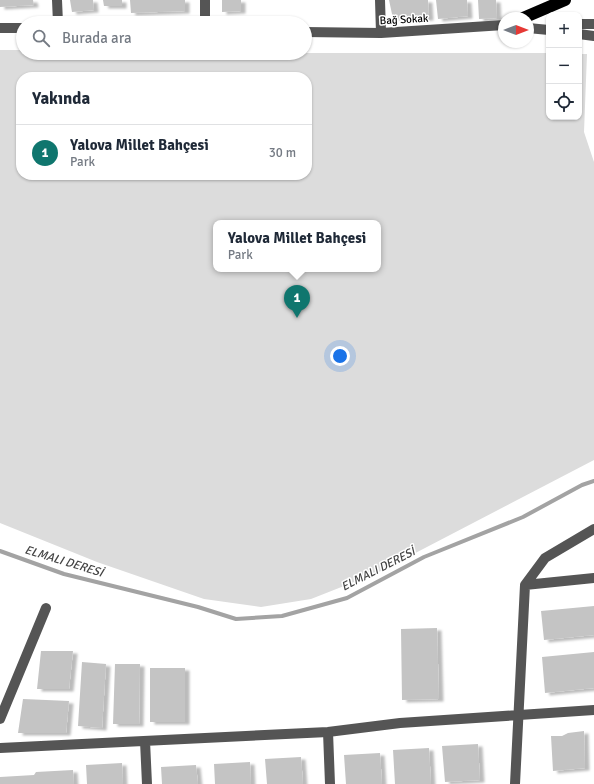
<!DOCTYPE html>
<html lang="tr">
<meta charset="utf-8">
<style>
body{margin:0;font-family:Signika,sans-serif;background:#f2f2f3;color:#1f2937}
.controls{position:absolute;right:12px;top:12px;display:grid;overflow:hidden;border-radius:8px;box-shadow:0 1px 3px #0004}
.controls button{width:36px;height:36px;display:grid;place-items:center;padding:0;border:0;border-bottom:1px solid #e0e1e3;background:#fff;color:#1f2937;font:20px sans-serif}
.compass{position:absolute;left:498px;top:12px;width:36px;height:36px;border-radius:50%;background:#fff;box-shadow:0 1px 3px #0004;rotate:90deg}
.you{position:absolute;left:340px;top:356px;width:14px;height:14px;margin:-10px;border:3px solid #fff;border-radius:50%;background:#1a73e8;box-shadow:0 0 0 6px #1a73e833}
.badge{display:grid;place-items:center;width:26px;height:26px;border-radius:50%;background:#0f766e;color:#fff;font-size:13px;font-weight:700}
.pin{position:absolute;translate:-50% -33px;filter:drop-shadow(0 1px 2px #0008)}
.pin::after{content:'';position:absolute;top:21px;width:14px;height:12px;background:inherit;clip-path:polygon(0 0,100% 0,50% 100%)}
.popup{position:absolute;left:213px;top:220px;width:168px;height:52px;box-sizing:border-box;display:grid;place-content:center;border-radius:8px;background:#fff;filter:drop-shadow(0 1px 3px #0005);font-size:13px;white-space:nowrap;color:#747a83}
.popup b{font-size:15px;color:#1f2937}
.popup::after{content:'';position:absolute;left:50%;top:100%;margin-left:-8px;border:8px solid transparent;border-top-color:#fff}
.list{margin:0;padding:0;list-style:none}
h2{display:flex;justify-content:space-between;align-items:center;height:52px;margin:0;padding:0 16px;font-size:17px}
h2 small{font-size:13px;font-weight:400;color:#747a83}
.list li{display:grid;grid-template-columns:26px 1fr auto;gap:12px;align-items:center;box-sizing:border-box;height:56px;padding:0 16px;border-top:1px solid #e0e1e3}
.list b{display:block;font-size:15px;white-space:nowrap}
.list p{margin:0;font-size:13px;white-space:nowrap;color:#747a83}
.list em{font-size:13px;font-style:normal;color:#747a83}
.icon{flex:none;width:22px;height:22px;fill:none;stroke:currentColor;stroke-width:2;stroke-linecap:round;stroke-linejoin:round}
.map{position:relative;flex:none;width:594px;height:784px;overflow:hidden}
.search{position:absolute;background:#fff;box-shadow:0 1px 3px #0004;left:16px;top:16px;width:296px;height:44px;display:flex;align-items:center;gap:10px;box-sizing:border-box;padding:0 14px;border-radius:22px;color:#747a83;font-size:15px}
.panel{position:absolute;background:#fff;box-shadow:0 1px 3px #0004;left:16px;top:72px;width:296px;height:108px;border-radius:16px}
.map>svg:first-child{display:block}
.green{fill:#dcdcdc;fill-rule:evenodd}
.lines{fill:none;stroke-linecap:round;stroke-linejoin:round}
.stream{stroke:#a3a3a3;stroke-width:4}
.building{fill:#c4c4c4;filter:url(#shadow)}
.minor{stroke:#555;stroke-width:10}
.highway{stroke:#000;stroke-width:12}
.labels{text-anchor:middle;stroke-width:3;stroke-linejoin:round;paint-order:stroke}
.street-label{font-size:11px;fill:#000;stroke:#fff}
.water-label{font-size:12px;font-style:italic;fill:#444;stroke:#fff}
</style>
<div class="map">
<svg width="594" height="784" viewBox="0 0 594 784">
<defs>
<filter id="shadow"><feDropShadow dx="4.5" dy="2.5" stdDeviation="1" flood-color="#0004"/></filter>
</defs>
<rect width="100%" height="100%" fill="#fff"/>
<!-- green -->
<path class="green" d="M0,50H23V53H549V117H579V54H587L584,132L594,162V460L377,573L311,599L261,607L204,599L97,562L0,523ZM21,77H307V175H21ZM216,223H378V269H216Z"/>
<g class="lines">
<!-- stream -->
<path class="stream" d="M0,551L64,574L198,607L236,619L282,616L347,598L424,557L523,517L582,485L594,481"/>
</g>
<!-- building -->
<path class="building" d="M0,0H33L34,5L0,7Z
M70,0H93L94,10L72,12Z
M103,0H122V6H104Z
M130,0H185V11L131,13Z
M222,0H241V11L222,12Z
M389,0H428L429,18L396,19L392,14Z
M436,0H467L468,16L438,19Z
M478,0H496L497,18L479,19Z
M594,606V635L544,640L541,611Z
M437,628L439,699L402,700L401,629Z
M41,651H73L69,689H37Z
M594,652V688L545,693L542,657Z
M82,662L106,664L102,728L78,726Z
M115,664H140L139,724H113Z
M150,668H185V722H150Z
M23,699L69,701L66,733H18Z
M584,731L585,768L553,771L551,736H562L568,733Z
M478,744L480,780L445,782L442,746Z
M429,748L431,784H395L393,750Z
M380,753L382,784H346L344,755Z
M301,757L303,784H267L265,759Z
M250,762L251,784H215L214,764Z
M122,763L123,784H87L86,765Z
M196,765L198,784H162L161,767Z
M73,770L74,784H0V777L34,775L36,772Z"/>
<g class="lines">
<!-- minor -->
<path class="minor" d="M57,0L58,23
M205,0V23
M380,0L381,33
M579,24H594
M0,28H23
M528,28L549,30
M305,32L381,33L504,25
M579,34L594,36
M525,585L594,578
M0,719L46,608
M328,732L330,784
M145,741L147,784
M0,748L328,732L400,723L594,710
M515,784L525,585L545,558L594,529"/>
<!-- highway -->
<path class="highway" d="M523,18L565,0"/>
</g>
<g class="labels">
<!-- street labels -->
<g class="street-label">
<text transform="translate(404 19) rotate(-3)" y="4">Bağ Sokak</text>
</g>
<!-- water labels -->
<g class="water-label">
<text transform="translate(64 561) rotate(17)" y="4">ELMALI DERESİ</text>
<text transform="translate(378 569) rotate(-27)" y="4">ELMALI DERESİ</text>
</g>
</g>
</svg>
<div class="controls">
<button>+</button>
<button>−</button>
<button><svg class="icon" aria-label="locate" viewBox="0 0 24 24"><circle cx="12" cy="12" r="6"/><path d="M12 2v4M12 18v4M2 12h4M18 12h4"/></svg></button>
</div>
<svg class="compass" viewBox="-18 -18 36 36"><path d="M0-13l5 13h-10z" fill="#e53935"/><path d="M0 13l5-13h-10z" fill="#747a83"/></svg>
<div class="you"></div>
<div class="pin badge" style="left:297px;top:318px">1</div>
<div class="popup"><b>Yalova Millet Bahçesi</b>Park</div>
<div class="search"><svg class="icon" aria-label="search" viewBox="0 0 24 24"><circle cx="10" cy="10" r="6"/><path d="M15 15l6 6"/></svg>Burada ara</div>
<section class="panel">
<h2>Yakında<small></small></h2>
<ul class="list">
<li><span class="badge">1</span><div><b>Yalova Millet Bahçesi</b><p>Park</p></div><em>30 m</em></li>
</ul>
</section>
</div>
